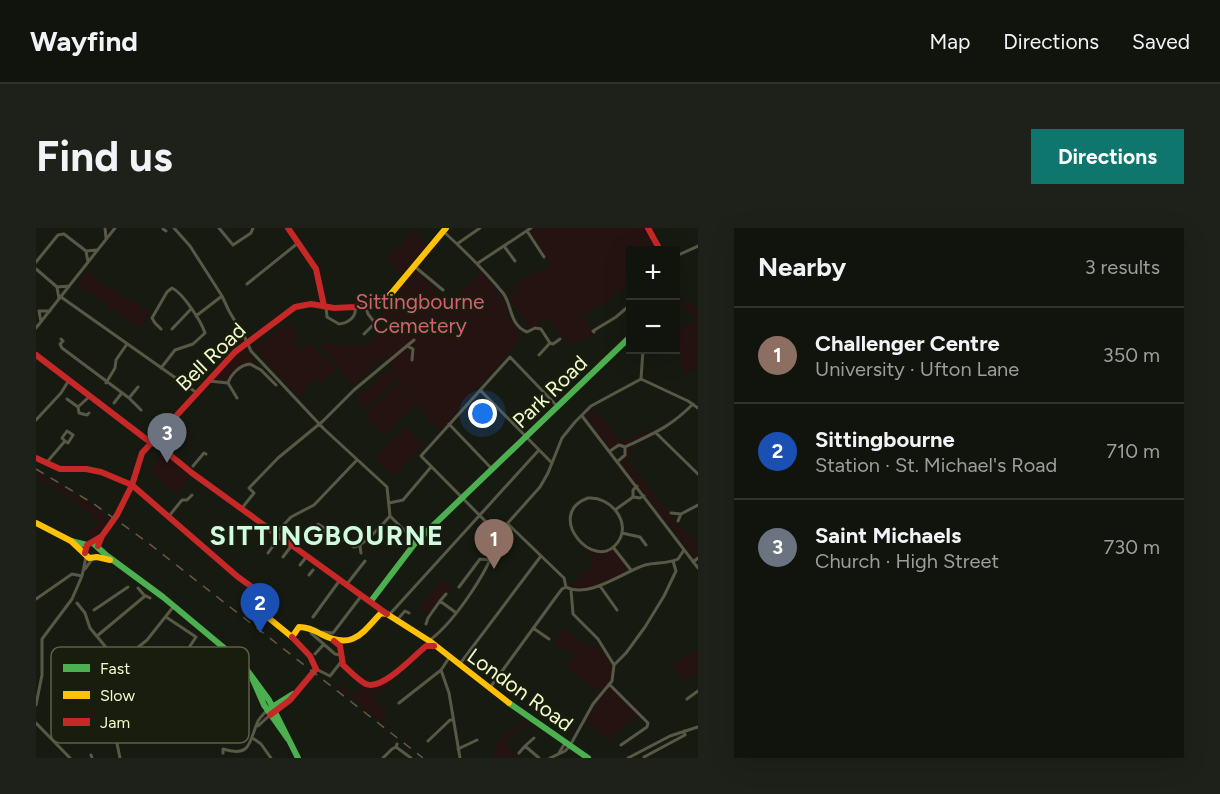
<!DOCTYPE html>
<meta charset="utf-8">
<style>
body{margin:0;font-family:Figtree,sans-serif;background:#1e211a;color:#f1f3f6}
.controls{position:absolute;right:18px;top:18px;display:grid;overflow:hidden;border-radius:0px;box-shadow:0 6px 24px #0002}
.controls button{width:54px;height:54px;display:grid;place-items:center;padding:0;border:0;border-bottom:2px solid #30332d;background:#11140c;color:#f1f3f6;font:30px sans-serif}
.you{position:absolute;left:447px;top:186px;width:21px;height:21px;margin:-15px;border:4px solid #fff;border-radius:50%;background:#1a73e8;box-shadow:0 0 0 9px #1a73e833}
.badge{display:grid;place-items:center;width:39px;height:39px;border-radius:50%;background:#0f766e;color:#fff;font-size:20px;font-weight:700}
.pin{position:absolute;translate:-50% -50px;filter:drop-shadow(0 2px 3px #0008)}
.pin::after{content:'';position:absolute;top:32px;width:21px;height:18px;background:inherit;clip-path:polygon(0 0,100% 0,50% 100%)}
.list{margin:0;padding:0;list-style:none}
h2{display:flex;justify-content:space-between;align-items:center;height:78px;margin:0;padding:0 24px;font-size:26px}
h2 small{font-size:20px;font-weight:400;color:#9c9e9d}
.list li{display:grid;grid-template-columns:39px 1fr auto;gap:18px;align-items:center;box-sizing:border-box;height:96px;padding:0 24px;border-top:2px solid #30332d}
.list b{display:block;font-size:22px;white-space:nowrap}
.list p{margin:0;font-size:20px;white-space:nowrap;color:#9c9e9d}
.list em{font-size:20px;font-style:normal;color:#9c9e9d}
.map{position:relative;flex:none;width:662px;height:530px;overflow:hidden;border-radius:0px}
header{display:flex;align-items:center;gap:36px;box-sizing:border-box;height:84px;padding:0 30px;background:#11140c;border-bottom:2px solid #30332d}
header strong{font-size:28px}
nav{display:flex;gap:33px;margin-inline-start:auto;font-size:21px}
.intro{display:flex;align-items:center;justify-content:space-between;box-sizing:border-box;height:144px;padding:0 36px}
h1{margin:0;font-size:42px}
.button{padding:15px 27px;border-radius:0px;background:#0f766e;color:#fff;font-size:21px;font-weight:700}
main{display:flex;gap:36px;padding:0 36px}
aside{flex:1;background:#11140c;border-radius:0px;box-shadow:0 6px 24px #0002}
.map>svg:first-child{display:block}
.green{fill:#251311}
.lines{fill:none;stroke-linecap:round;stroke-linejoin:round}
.street{stroke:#575946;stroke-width:3}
.fast{stroke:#4caf50;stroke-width:6}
.slow{stroke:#ffc107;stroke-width:6}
.jam{stroke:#c62828;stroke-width:6}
.rail{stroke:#6a5846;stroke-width:1.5;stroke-dasharray:9 8;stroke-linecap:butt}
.labels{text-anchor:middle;stroke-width:4.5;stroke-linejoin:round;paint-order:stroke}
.park-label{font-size:21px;fill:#d46072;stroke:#191d0d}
.street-label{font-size:21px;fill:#f2fbce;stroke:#191d0d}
.district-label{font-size:27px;font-weight:bold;letter-spacing:1.5px;fill:#cffbe3;stroke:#191d0d}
.key{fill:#191d0d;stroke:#5a6047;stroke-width:1.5}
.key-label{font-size:16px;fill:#f2fbce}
</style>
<header>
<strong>Wayfind</strong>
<nav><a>Map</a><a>Directions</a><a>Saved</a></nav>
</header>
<div class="intro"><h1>Find us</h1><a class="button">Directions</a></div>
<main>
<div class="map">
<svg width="662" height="530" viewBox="0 0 662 530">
<rect width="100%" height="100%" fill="#171a10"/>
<!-- green -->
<path class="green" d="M499,0H608L621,22H594V57L539,93L541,94L548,90L558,106L533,118L510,89L495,101L474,70L471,71L472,66L483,59L482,57L466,63L506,41L531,80L508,43L515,37L496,6L495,3Z
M382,2L383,3L381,9L393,17L365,47L350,31L371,9V6Z
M433,30L435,31L468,72L473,87L487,105L467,82L484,106L482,114L404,203L380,175L348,207L329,188L360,156L379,174L354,144L355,134L350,128L317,158L284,116L332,117L354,95L343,83L346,81L342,73L358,67L379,42L413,75L445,45Z
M51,43L69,57L115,85L103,100L41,56Z
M640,68L650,75H659L657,80L662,82V139L648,144L640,119V101L660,94L659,89L640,71Z
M252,94L264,109L257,114L264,123L275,115L288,131L284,135L290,130L301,140L285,155L280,150L263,168L218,120L219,115L224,116Z
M206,123H209L218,132L217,135L207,137L189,154L176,153L193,133Z
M349,143L360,153L331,181L321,171Z
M557,181L585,214L606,205L607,207L618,201L619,203L590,217L574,220L550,189L551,186Z
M369,199L387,216L358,248L339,231Z
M593,218L596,220L592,231L594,236L644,300L662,315V327L659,330L586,237V232L591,227V221Z
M126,224L154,246L143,266L129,258L118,244L115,243Z
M0,244L72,288L71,293L57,310L54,311L51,305L61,297V290L12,255L1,252Z
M551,322L561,326L578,322L590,339V343C576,350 552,366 536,359L533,353L538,356L546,348L548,342L554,343L557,328L549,325Z
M404,352L418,361L411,365L409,363L392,387L383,380Z
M526,400L542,413L563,419L567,427H570C579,445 576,448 564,464L530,439L538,428L518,413Z
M662,421V444L647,453L637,436Z
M351,453L354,458L341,467L338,465L336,468L351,485L347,492L364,508L301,458L302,456L320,467L326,456L338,460Z
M573,459L603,487L572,511L549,492L560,474Z
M490,492L493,495C484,500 472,507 470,517L481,526L480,528L482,530H470L466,527L464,530H453L458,528C457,510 477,501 490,492Z"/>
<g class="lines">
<!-- street -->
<path class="street" d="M69,0L70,10
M138,0L154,18L186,68L193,83L209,110L215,123L288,201L351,259L354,288L380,314
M183,0L197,17L215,5L217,0
M127,1L130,3
M407,3C429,23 449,43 467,65C476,76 473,97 491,104L499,100L505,101L514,115L503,127
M491,3L508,29
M421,16L444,0
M468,18L479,33
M640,28L662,18
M0,34L22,7L28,6L50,23
M52,34L50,23L61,22
M442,35L495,0
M378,38L407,62
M0,41L21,59
M211,56L262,15
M21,59L23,71
M21,59L33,58
M25,69L161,165
M290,78L291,89L303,96C312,95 321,89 319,79
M160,88L186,68
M5,94L3,83H14
M0,100L79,0
M125,101L119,95L116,90L131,64L136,60C147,65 165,93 169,105L157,116L139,122L125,140
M136,101L155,81
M558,104L557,103L580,89L594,77
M328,106L339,95L332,86L329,76
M25,111L27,113L24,116L26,120L93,170L105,182
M514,115L517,116L524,111
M371,118L377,121L376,132
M605,151L652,173L662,180
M173,153L192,155C195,146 204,137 214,136L225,142L240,157
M70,155L79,140L80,132L91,116
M192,155L201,170
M444,162L516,235
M93,170L102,159
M31,171L42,179L43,185L51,187L53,185
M78,175L85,166
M42,179L54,168
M546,188L662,340
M0,192L25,165L33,152
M413,196L457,242
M620,205L662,246
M589,219C618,205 633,200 657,176
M574,223L583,217L589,219V227L582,233
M11,234L29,213L32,215L37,207L31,203L26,210L29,213
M157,238L168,225L170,226
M601,258L597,262V269L604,270L608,268
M552,270C574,268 596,294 582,314C559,347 507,286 552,270Z
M353,275L367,272L395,239
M206,280L218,265L213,260L242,230L287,193L318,162L378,112
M579,282L597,269
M635,285L645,286L642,293
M645,286L662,277
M133,288L146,272H151L156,267
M282,296L318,319C327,318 347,296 354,288
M472,296L528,350L530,359
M240,305L255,289L278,277L321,232
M586,305L604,309L610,317
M462,306L504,259L512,245L526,210L539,194L555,178L605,151L607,122
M286,308L291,301
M324,318L325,325
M577,319L595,342
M232,325L244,308
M247,329L256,317
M657,334L662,330
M264,337L271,328
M49,341L57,330
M273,347L277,342
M311,356L329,333
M564,358L581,382
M423,359L444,331L454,332
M530,359C553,371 587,344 609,337C620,334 632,336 642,331L648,322
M102,360L108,367L114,370
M535,362L537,386L562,411L578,437
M0,371L36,346L46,348
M404,373L410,366
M41,375L49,385L54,400L92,446L97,456
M58,382L92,359
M353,387L502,223
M130,389L160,409L154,418
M277,389L304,352
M360,393L369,383L373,385
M390,396L392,390L404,373L419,384
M497,400L513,411
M287,404L297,405L326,367
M275,405L299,426L304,427
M61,408L109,368
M394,412C418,394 459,336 462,306L385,228L474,129L521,178
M142,422L163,449L129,477L103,483L97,457L100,456Z
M279,426L288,416
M413,430L405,442L413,465L424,530
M83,435L111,412L138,378
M423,437L505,328
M47,441C59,443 61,453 71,457
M280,441L294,448L305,434
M573,456L612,495L611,499L585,517
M453,461L520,369L526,361L530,359
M651,471L662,463
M363,475L405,442
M0,477L6,447V411L36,371L46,348L50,329
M88,487L103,483
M0,495L34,530
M222,498L234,487
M498,510L489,518L503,530
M218,511L225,516L235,530
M392,513L414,492H417
M536,514L557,476L576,453L578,437L590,425L609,399L628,368L640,343L637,333
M361,516L360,519L375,530
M422,521L441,512
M187,525V521C216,530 213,513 222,493C224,489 228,486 231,482
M483,525L489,518
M523,525L529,515
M55,527L56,530
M608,529L649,507L648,503
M84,530L70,462L74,451L87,439
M347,530L356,521L360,519
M514,530L529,523L534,518
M592,530L634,508L662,499"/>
<!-- fast -->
<path class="fast" d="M35,313L51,317
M57,315L70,327L127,369L205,434L233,472L262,530
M335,373L380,314L594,109
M217,452L228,477L252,511
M473,475L552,530
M236,479L257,466"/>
<!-- slow -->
<path class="slow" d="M336,75L354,67L410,0
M0,295L35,313L53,330L61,329L74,332
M229,387L256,409L263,399C272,399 278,402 285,406C316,422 325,407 345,385L351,386L395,414L473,475"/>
<!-- jam -->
<path class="jam" d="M252,0L280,41L288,78
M612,0L624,22
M0,127L110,211L123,218L156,245L351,386
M0,230L24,241H50L65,244L96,257L202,349L230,369L232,373L229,387
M62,318L66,308L81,287L96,257L106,225L199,124L259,79L275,76L298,80L319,79L336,75
M49,325L51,317L66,308
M298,413L304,418L307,437C314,443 322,452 330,456C346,463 378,428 390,418H398
M234,487L254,472L280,441L274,428L256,409"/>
<!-- rail -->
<path class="rail" d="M0,241L58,276L111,314L387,530"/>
</g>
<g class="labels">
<!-- park labels -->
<g class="park-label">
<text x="384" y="81">Sittingbourne<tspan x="384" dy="24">Cemetery</tspan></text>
</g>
<!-- street labels -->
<g class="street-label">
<text transform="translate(175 129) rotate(-44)" y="7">Bell Road</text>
<text transform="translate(514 164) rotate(-44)" y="7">Park Road</text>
<text transform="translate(484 462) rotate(36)" y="7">London Road</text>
</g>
<!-- district labels -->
<g class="district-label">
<text x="291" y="317">SITTINGBOURNE</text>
</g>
</g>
<!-- legend -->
<rect x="15" y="419" width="198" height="96" rx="9" class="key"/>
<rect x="27" y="436" width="27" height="8" fill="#4caf50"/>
<rect x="27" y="463" width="27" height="8" fill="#ffc107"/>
<rect x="27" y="490" width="27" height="8" fill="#c62828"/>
<g class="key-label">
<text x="64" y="446">Fast</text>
<text x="64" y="473">Slow</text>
<text x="64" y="500">Jam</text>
</g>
</svg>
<div class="controls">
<button>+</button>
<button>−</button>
</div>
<div class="you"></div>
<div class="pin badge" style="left:458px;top:341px;background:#8d6e63">1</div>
<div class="pin badge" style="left:224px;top:405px;background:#1a4fb4">2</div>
<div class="pin badge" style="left:131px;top:235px;background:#6b7280">3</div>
</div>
<aside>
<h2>Nearby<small>3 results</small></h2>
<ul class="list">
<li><span class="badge" style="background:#8d6e63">1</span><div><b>Challenger Centre</b><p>University · Ufton Lane</p></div><em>350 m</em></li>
<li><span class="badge" style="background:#1a4fb4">2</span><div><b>Sittingbourne</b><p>Station · St. Michael's Road</p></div><em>710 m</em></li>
<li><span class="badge" style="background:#6b7280">3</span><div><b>Saint Michaels</b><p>Church · High Street</p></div><em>730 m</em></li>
</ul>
</aside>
</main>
